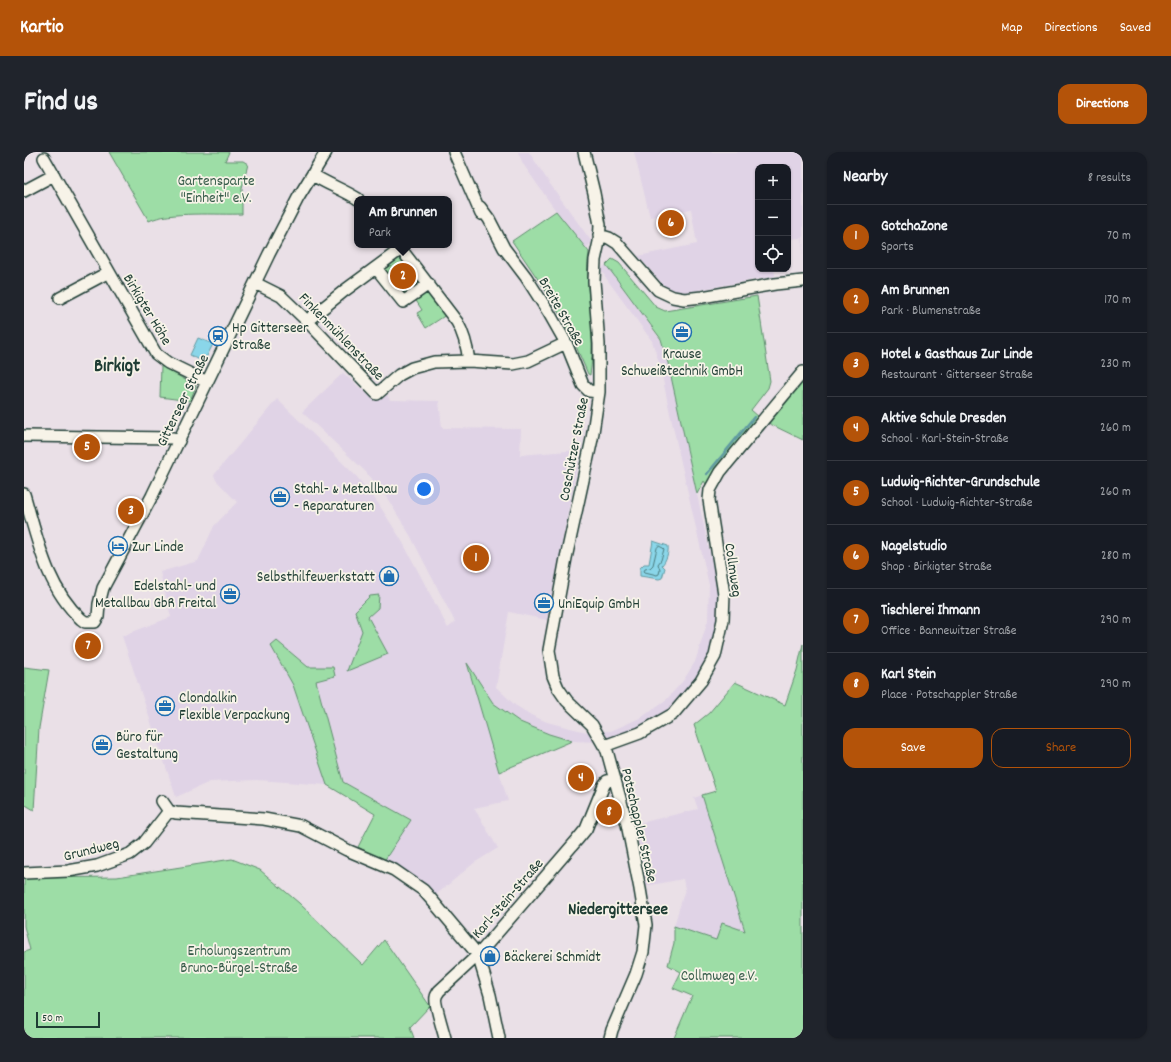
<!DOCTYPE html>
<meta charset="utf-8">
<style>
body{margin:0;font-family:Dekko,sans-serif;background:#20242c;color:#f1f3f6}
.controls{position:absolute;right:12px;top:12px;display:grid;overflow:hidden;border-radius:8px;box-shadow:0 1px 3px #0004}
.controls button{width:36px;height:36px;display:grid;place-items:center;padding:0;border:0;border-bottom:1px solid #363941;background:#171b24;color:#f1f3f6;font:20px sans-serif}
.scale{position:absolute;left:12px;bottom:10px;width:64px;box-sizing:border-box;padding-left:4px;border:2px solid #1f3d34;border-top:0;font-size:11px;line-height:14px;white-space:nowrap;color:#1f3d34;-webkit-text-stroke:3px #f7f3e8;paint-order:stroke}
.you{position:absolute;left:400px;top:337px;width:14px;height:14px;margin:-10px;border:3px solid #fff;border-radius:50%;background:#1a73e8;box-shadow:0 0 0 6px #1a73e833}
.badge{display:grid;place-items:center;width:26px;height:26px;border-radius:50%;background:#b45309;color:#fff;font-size:13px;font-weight:700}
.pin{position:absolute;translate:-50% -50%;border:2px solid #fff;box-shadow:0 1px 4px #0006}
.popup{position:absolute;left:330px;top:44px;width:98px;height:52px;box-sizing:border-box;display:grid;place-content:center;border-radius:8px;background:#171b24;filter:drop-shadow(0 1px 3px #0005);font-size:13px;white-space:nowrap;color:#9ea1a6}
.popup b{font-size:15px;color:#f1f3f6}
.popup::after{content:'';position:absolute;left:50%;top:100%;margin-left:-8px;border:8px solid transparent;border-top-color:#171b24}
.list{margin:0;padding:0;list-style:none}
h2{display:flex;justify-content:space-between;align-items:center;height:52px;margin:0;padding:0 16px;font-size:17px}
h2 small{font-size:13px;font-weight:400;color:#9ea1a6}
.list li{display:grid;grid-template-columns:26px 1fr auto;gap:12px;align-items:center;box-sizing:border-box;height:64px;padding:0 16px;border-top:1px solid #363941}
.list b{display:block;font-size:15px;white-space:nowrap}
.list p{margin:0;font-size:13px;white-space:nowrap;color:#9ea1a6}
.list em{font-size:13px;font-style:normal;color:#9ea1a6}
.actions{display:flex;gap:8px;padding:12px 16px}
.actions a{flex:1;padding:9px 0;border:1px solid #b45309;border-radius:12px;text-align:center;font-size:14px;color:#b45309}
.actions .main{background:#b45309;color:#fff}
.icon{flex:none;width:22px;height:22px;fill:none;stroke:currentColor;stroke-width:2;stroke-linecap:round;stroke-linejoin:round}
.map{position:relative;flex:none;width:779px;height:886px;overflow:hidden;border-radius:12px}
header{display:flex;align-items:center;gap:24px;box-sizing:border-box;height:56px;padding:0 20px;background:#b45309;color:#fff}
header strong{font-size:19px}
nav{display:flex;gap:22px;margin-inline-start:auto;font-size:14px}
.intro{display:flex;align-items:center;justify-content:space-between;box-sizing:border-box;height:96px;padding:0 24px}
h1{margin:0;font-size:28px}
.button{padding:10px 18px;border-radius:12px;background:#b45309;color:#fff;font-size:14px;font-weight:700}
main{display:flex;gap:24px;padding:0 24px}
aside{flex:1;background:#171b24;border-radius:12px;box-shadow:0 1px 3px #0004}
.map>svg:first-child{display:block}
.built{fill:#e0d3e6}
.green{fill:#9ddda6;stroke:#5e8d6d}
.water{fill:#8ad6e9;stroke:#5f99a1}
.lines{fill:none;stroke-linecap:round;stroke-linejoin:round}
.shore{stroke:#4a7a7c;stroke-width:1}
.stream{stroke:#5f99a1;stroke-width:2.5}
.minor-casing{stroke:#1f3d34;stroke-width:14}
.minor{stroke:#f7f3e8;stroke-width:11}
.labels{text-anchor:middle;stroke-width:3.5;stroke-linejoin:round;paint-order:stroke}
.park-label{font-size:15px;fill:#385d4b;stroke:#f7f3e8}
.street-label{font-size:15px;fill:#1f3d34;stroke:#f7f3e8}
.poi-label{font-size:15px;fill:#1f3d34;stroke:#f7f3e8;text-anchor:start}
.quarter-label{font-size:17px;font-weight:bold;fill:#1f3d34;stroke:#f7f3e8}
.district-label{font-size:19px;font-weight:bold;fill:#1f3d34;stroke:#f7f3e8}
</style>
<header>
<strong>Kartio</strong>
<nav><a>Map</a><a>Directions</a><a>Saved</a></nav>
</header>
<div class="intro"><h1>Find us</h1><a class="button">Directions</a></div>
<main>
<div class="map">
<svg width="779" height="886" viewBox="0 0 779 886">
<rect width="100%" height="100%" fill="#eae0e7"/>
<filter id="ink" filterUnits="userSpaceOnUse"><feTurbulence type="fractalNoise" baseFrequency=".025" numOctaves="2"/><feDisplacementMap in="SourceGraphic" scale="8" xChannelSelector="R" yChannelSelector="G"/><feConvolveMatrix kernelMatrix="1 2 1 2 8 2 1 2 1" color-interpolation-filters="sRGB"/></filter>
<g filter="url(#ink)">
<!-- built -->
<path class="built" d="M494,0H505L524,29L567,89V92L562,96L532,59L499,12Z
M610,0H779V103L778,86L764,87V15H734V117H750L751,124L663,140L643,137L614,104L673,92L667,57L626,65Z
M582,113L589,122L636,187L644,211L693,433L694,470L681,514L667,535L651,554L623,573L593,586L573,590L548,589L525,582L496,570L469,551L443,512L484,649L450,656L474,696L450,711L407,747L360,709L387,668L319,630L303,633L233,628L186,630L152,645L98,484L147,465L136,420L174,409L190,374L213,350L192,328L190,323L253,247L332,324L354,351L378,389L424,476L431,470L386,383L363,346L341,319L278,260L319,221L351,249L362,241L366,248L415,249L418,276L497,277L496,303L556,298L523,468L485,460L472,535L491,553L507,563L523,570L542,575L563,580L587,579L618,565L643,547L659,529L671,510L684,468L685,433L647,266L636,214L628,189L582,126L577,117Z
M678,643L721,780L692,788L650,774L661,737L659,727L622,734L612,672L674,657L670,646Z"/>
<!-- green -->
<path class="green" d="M85,0H205L201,9H219L224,12L218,36V62C195,63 144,59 125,69Z
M532,59L565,100C560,129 568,157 568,186C568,198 568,211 566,223L564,222L551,192L538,166L520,136L488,89Z
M375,104L380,105L397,128V133L378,144L360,120L361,115Z
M588,107L595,111L632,155L641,159L733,144L746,229L744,236L727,258L735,265L682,332L680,329L673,342L644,211L637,187L589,122L582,113Z
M405,138L422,163L402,176L393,161L398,158L391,147Z
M137,214L172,234L166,249L136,245Z
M779,229V288L742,270Z
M355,443L354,456L344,465L364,502L323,519L338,479L331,459L346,444Z
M253,489L284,515H309L311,524L292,529L319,630L387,668L360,709L334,695L351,662L303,633L269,533L247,494Z
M779,492V886H650L668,844L649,836L657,820L644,813L650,791V774L692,788L698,771L721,779L678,643L692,639L670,573L685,561L711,530L761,553L773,518Z
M443,511L469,551L496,570L525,582L548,589L475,620Z
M0,515L25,518L15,576L10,658L0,652Z
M208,707L236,718L275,751L339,813L360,788L406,854L386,875L390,886H4L0,883V800L6,798L0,774V726L93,725Z"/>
<!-- water -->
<path class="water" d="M174,186L189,192L180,210L166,203Z
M629,389L644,394C645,400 642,409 638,413L641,416L638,426L635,427L616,424V416L620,412H625Z"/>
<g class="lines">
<!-- shore -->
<path class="shore" d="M635,394L639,396L640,397L637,408L634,412L636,418L635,422L633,423L621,420L620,419L621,417L626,416L629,413L633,396Z"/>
<!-- stream -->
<path class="stream" d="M683,322L730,265"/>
<defs>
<path id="minor" d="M430,0L457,62
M560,0L570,41L576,73L575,90L571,108L570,129L575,192V240L568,287L542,406L525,498L529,524L534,536L543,549L568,573L583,599L603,672L616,737L622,773L619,800L612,822L588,878L586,886
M20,6L132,202L144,211L183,230
M289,23C303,32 320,38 334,47
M0,39L30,23
M456,55L465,67L480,96L502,125L525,161L542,191L559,233L565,239L575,240
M575,83L585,86L593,91L634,138L649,145L660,147L678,145L751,132L779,129
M374,93L433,170C440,182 443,194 445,209
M352,116L379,150L405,132
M231,131L257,144L283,169L353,242L375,223L388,216L410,210L445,209L489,212L504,209L542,191
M36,146L85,120
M283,169L320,139L377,97
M0,284L149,286L155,289
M0,342C13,385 22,435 57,467L61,470H71L74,465L75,452L79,436L128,344L245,102L274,46L302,0
M580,594L616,581L649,562L677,529L691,504L699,468L700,442L685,348L686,338L696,320L779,220
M138,649L145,659L152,661L240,667L277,674L323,698L370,718L399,738L407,747L454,803L466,843L475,886
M0,721L44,719L73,714L106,702L120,691L145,659
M421,886C419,878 410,850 412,845C412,843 414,841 415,839L454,803L553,688L562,677L580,633L583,629L591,627"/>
</defs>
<!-- minor casing -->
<use href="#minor" class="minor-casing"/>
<!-- minor -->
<use href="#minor" class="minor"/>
</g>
</g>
<!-- icons -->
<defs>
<symbol id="office-ring" viewBox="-11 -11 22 22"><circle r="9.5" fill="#f7f3e8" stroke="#1f6fb2" stroke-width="1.5"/><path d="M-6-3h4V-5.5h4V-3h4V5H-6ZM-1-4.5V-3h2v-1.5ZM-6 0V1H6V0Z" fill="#1f6fb2"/></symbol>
<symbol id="station-ring" viewBox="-11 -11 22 22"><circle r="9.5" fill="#f7f3e8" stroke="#1f6fb2" stroke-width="1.5"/><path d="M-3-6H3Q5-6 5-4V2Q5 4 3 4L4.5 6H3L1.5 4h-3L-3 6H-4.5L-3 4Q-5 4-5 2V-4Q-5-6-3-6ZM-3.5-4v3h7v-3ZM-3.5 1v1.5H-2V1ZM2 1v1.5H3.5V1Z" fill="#1f6fb2"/></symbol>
<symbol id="hotel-ring" viewBox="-11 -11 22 22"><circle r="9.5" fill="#f7f3e8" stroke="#1f6fb2" stroke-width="1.5"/><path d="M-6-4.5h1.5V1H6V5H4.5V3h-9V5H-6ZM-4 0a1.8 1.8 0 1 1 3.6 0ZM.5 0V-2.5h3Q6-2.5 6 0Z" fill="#1f6fb2"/></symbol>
<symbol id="shop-ring" viewBox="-11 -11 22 22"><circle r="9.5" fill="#f7f3e8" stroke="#1f6fb2" stroke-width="1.5"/><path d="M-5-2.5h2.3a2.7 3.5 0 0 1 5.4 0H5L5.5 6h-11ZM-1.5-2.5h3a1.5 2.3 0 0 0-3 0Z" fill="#1f6fb2"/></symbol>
</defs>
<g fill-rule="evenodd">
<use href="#office-ring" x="647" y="169" width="22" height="22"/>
<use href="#station-ring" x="183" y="173" width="22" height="22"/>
<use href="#office-ring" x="245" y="334" width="22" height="22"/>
<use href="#hotel-ring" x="83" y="383" width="22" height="22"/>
<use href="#shop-ring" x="354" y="413" width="22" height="22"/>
<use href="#office-ring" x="195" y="431" width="22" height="22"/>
<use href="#office-ring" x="509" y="440" width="22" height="22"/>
<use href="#office-ring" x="130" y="543" width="22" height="22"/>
<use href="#office-ring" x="67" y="582" width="22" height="22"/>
<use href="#shop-ring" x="455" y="793" width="22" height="22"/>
</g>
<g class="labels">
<!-- park labels -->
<g class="park-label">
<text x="192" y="33">Gartensparte<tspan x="192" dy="17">"Einheit" e.V.</tspan></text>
<text x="215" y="803">Erholungszentrum<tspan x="215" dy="17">Bruno-Bürgel-Straße</tspan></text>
<text x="695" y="828">Collmweg e.V.</text>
</g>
<!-- street labels -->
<g class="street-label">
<text transform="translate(124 157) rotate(59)" y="5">Birkigter Höhe</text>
<text transform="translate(538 159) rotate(60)" y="5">Breite Straße</text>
<text transform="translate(318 184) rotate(46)" y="5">Finkenmühlenstraße</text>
<text transform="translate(158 248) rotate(-64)" y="5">Gitterseer Straße</text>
<text transform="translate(549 297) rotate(-79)" y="5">Coschützer Straße</text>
<text transform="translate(710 418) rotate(82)" y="5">Collmweg</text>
<text transform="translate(616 673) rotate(77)" y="5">Potschappler Straße</text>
<text transform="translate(67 697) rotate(-14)" y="5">Grundweg</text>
<text transform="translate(483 746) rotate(-49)" y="5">Karl-Stein-Straße</text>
</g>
<!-- poi labels -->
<g class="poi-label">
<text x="208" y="180">Hp Gitterseer<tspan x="208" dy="17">Straße</tspan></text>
<text x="658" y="206" text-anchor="middle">Krause<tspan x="658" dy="17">Schweißtechnik GmbH</tspan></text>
<text x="270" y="341">Stahl- &amp; Metallbau<tspan x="270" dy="17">- Reparaturen</tspan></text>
<text x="108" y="399">Zur Linde</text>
<text x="351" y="429" text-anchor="end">Selbsthilfewerkstatt</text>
<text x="192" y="438" text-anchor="end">Edelstahl- und<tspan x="192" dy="17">Metallbau GbR Freital</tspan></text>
<text x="534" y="456">UniEquip GmbH</text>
<text x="155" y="550">Clondalkin<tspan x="155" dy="17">Flexible Verpackung</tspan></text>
<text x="92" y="589">Büro für<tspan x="92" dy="17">Gestaltung</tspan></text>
<text x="480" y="809">Bäckerei Schmidt</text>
</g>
<!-- quarter labels -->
<g class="quarter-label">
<text x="594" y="762">Niedergittersee</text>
</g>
<!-- district labels -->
<g class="district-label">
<text x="93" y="219">Birkigt</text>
</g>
</g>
</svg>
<div class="controls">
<button>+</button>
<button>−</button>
<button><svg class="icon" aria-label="locate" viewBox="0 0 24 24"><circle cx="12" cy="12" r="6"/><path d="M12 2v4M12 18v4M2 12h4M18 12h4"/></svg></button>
</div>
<div class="scale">50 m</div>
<div class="you"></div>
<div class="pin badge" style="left:452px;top:406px">1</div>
<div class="pin badge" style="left:379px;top:124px">2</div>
<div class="popup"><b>Am Brunnen</b>Park</div>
<div class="pin badge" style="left:107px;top:359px">3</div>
<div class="pin badge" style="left:557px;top:626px">4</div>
<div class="pin badge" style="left:63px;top:295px">5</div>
<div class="pin badge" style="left:647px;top:71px">6</div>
<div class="pin badge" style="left:64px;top:494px">7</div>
<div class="pin badge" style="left:585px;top:660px">8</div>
</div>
<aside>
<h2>Nearby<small>8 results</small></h2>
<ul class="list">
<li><span class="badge">1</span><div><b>GotchaZone</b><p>Sports</p></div><em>70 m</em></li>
<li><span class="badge">2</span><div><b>Am Brunnen</b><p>Park · Blumenstraße</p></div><em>170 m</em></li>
<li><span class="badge">3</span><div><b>Hotel &amp; Gasthaus Zur Linde</b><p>Restaurant · Gitterseer Straße</p></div><em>230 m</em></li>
<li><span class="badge">4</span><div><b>Aktive Schule Dresden</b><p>School · Karl-Stein-Straße</p></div><em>260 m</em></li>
<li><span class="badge">5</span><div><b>Ludwig-Richter-Grundschule</b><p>School · Ludwig-Richter-Straße</p></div><em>260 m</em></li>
<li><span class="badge">6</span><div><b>Nagelstudio</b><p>Shop · Birkigter Straße</p></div><em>280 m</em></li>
<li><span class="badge">7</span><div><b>Tischlerei Ihmann</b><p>Office · Bannewitzer Straße</p></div><em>290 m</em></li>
<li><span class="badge">8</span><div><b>Karl Stein</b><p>Place · Potschappler Straße</p></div><em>290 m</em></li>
</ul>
<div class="actions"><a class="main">Save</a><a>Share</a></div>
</aside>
</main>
